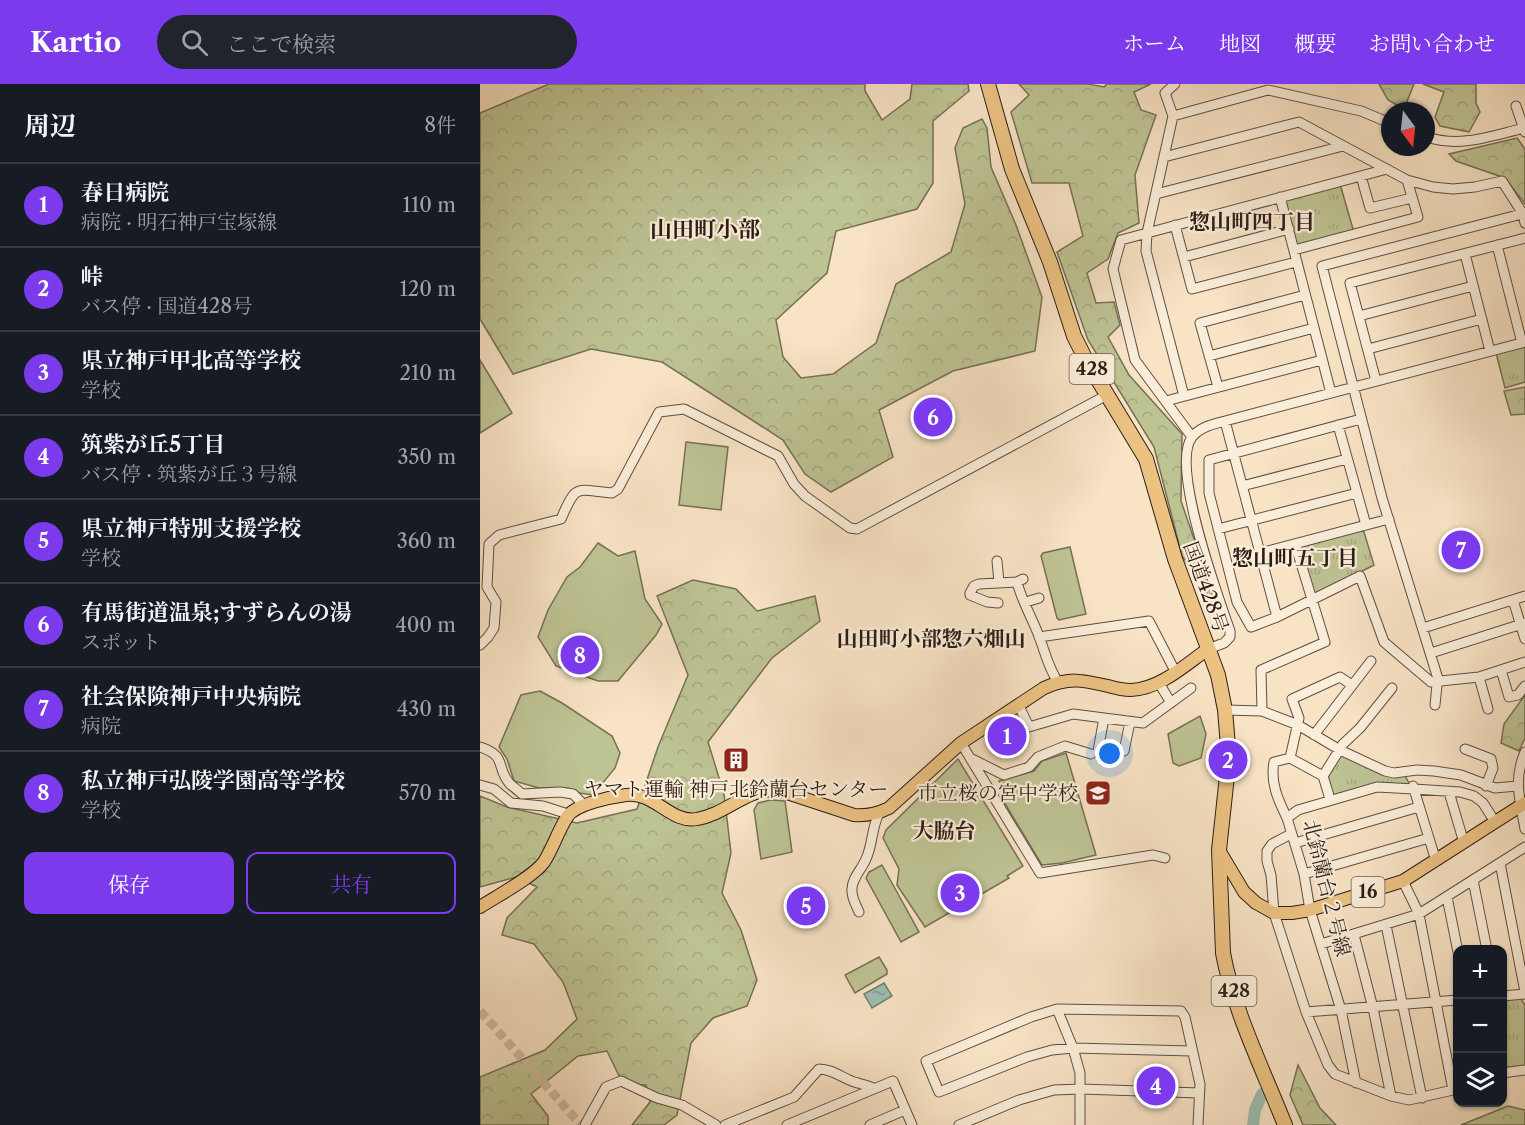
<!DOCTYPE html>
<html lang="ja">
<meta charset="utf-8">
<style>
body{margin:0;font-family:"Libre Caslon Text","Noto Serif JP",serif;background:#20242c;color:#f1f3f6}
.controls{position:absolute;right:18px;bottom:18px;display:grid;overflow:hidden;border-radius:12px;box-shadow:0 2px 4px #0004}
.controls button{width:54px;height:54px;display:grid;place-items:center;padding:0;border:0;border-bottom:2px solid #363941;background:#171b24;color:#f1f3f6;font:30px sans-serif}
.compass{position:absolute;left:901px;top:18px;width:54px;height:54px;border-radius:50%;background:#171b24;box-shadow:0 2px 4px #0004;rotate:165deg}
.you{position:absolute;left:630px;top:670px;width:21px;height:21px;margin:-15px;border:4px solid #fff;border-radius:50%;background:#1a73e8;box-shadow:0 0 0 9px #1a73e833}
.badge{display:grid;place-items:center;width:39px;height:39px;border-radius:50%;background:#7c3aed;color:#fff;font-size:20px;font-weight:700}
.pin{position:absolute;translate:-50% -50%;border:3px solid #fff;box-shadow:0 2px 6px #0006}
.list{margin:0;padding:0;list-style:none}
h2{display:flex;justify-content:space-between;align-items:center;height:78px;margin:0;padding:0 24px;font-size:26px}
h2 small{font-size:20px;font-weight:400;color:#9ea1a6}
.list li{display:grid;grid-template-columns:39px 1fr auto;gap:18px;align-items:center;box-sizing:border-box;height:84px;padding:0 24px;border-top:2px solid #363941}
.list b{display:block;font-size:22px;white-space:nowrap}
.list p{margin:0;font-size:20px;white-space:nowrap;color:#9ea1a6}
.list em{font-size:20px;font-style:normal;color:#9ea1a6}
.actions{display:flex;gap:12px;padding:18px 24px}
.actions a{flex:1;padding:14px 0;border:2px solid #7c3aed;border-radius:12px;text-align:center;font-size:21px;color:#7c3aed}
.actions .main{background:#7c3aed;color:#fff}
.icon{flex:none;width:33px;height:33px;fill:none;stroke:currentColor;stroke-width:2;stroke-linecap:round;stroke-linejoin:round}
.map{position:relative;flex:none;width:1045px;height:1041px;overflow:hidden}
header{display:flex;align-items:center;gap:36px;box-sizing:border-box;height:84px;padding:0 30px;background:#7c3aed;color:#fff}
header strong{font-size:28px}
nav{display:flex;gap:33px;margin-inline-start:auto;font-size:21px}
.search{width:420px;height:54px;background:#20242c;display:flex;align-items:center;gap:15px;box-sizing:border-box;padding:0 21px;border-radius:33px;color:#9ea1a6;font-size:22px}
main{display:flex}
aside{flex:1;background:#171b24}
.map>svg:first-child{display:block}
.forest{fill:url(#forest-crowns);stroke:#767055;stroke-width:1.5}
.park{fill:url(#park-tufts);stroke:#767055;stroke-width:1.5}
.garden{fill:#bec394;stroke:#767055;stroke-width:1.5}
.water{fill:url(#water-ripples);stroke:#717e73;stroke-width:1.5}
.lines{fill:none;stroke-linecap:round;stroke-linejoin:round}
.river{stroke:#9dbeb1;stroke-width:12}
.minor-tunnel{stroke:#d0bba2;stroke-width:9;stroke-dasharray:9 4.5;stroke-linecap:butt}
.minor-casing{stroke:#604e42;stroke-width:11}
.major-casing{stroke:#2e1d16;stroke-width:14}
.highway-casing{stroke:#2e1d16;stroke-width:16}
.minor{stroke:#faedd9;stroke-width:9}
.major{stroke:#ecc282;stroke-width:12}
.highway{stroke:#ecc282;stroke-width:14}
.labels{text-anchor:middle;stroke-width:4.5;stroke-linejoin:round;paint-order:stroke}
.shield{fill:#faedd9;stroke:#6b5b50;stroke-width:1.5}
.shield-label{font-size:18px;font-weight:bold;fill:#2e1d16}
.street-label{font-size:20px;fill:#2e1d16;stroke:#faedd9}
.poi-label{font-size:20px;fill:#2e1d16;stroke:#faedd9}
.neighbourhood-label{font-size:21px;font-weight:bold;fill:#2e1d16;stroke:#faedd9}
.quarter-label{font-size:22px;font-weight:bold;fill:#2e1d16;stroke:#faedd9}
</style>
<header>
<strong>Kartio</strong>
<div class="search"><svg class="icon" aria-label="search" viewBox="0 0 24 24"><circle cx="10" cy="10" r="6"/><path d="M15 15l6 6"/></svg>ここで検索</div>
<nav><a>ホーム</a><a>地図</a><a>概要</a><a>お問い合わせ</a></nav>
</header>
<main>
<aside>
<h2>周辺<small>8件</small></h2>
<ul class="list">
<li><span class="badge">1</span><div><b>春日病院</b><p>病院 · 明石神戸宝塚線</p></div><em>110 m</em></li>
<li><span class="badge">2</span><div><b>峠</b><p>バス停 · 国道428号</p></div><em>120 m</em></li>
<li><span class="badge">3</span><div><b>県立神戸甲北高等学校</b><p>学校</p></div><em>210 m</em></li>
<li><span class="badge">4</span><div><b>筑紫が丘5丁目</b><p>バス停 · 筑紫が丘３号線</p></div><em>350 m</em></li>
<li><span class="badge">5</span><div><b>県立神戸特別支援学校</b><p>学校</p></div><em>360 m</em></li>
<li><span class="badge">6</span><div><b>有馬街道温泉;すずらんの湯</b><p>スポット</p></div><em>400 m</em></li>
<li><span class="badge">7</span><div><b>社会保険神戸中央病院</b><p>病院</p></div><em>430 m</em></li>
<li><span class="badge">8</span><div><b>私立神戸弘陵学園高等学校</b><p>学校</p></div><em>570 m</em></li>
</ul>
<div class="actions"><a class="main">保存</a><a>共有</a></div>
</aside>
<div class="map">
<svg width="1045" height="1041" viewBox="0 0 1045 1041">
<defs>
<pattern id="forest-crowns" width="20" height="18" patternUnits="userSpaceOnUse" patternTransform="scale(1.5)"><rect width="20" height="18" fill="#bec394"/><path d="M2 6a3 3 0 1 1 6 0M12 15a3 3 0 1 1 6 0" fill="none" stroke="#a4a77f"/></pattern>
<pattern id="park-tufts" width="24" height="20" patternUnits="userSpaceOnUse" patternTransform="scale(1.5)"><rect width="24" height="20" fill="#bec394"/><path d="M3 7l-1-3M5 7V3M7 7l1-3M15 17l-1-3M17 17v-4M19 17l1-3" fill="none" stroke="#a4a77f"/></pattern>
<pattern id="water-ripples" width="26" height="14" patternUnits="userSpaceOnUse" patternTransform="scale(1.5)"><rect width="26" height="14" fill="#9dbeb1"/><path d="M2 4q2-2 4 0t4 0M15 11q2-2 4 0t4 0" fill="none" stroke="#809a8f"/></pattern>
</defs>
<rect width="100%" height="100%" fill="#f8e3c5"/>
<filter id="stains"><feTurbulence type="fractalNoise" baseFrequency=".00333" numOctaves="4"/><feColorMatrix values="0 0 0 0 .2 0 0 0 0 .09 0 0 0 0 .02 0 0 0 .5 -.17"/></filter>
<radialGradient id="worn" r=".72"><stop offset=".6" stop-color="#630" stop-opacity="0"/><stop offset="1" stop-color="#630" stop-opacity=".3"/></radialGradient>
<!-- forest -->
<path class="forest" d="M69,0H385V7L402,36L430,15L432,0H488L489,7L453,37V99L437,125L356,147L347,189L296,236L303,273L321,294L353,290L396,259L416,200L471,168L485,120L475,64L483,44L502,35L507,44L511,83L536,141L562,213L555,267L473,287L399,326L413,373L351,408L325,390L303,356L182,278L111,265L33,290L0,235V29Z
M539,0H608L624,3L627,0H671L654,8L661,26L676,31L655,91L659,139L638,149L628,175L607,189L616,219L634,218L640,241L628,253L649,291L702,350L701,417L744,542L742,547L725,505L702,472L674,363L608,256L577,168L603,152L589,99H552L531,28L549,11Z
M899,0H934L924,25L908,16Z
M943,0H996V19L1000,28L989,48L960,42L955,33L964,8Z
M1037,54L1045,65V120L1025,94L976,77L969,70Z
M1045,303V330L1031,331L1024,307Z
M213,496L256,505L277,527L335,512L340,537L292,574L228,658L244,710L251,769L242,809L261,846L277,896L267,922L233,934L211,959L197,1031L184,1041H152L170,1018L166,1001L143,1000L127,967L98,972L51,1010L68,1032V1041H0V993L65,966L97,935L83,898L54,860L22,851L27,834L57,803L36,793L0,803V712L27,723L97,739L157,725L178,663L208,591L177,512Z
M1045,611V654L1039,667L1021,659L1024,640Z
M818,981L840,1024L856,1041H823L810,1011Z
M1028,1022L1045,1026V1041H981Z"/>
<!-- park -->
<path class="park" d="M860,100L873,145L871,149L818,162L815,159L804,119L807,114Z
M1045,261V298L1025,304L1016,269Z
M880,446L884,448L894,481L836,511L831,509L820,464L821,461Z
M863,670L924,690L929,699L928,702L897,700L854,711L852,709L848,692L859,673Z
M1041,915L1045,921V983L1023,985V916Z"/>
<!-- garden -->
<path class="garden" d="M0,276L32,329L0,349Z
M206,358L248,363L241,426L199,421Z
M118,459L138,472L155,467L165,515L182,540L176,551L138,597H118L76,582L58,553L68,526L87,493L100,483Z
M590,463L606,530L579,536L577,534L561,472L563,469Z
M60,607L82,619L132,652L140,669L135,684L113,711L99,709L88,704H59L34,697L27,675L19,663L41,611Z
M720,632L726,650L721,674L699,682L693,679L688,650Z
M586,669L616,771L582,779L562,781L521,713L525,709L519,697L554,687L562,677Z
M478,675L543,782L527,792L529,794L445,843L417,801L419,785L403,754L406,746Z
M291,716L305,717L312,768L281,775L274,726L278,719Z
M402,781L439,848L421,858L386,794L389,788Z
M399,873L407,886V890L375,909L365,891Z"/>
<!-- water -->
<path class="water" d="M404,899L412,912L392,924L384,910Z"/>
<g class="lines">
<!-- river -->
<path class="river" d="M773,1041L775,1026L782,1010"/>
<!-- minor-tunnel -->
<path class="minor-tunnel" d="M0,927L101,1041"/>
<defs>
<path id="minor" d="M695,0L685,9L693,32L667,149L666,167L704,312
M1036,22L1045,48
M693,32L788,6L881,27L910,39
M946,53C982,64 1010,52 1045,44
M684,73L819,38L927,96L953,103L973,105L995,103L1022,97L1043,130L1045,139
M881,92L890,124L932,114
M676,110L863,62
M800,113L851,309
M695,141L712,205L816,178
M1017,161L1042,259
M814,166L938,133L927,96
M985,170L1010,267
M704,173L809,145
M879,232L993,202
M888,265L1002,235
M729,272L834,244
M896,297L870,199L1045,154
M738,303L720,239L825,211
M686,317L842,276
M881,335L729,376V409L757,518L771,543L797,533L880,492L904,558L951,598L999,593L1045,578
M745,337L797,533
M858,341L886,441
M712,353L655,276L633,185L641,156L907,85
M762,402L867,375
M738,445L877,409
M780,469L909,435
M517,477L519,498
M537,498C542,518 553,535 560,555C566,571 568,583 578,598
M1033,516L1045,555
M546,518L559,514
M518,519L507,518L490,511V509L494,502L499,500L537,498L543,495
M943,544L1045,512
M559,553L669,537L695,587
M0,561L8,553L14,544L16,518L7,503L9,460L19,451L81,435C97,398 96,406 132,409L138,405L179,328L204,325L298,372L314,400L325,412L370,444L377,445L627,311
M728,565L744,559L750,553V547C738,512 690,382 712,353C720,343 733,340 745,337L1045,258
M951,569L1045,539
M1021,586L1029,613L1038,611L1045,602
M999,593L1008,625
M679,599L691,619
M538,620L549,643L593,630L663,639L711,604
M955,621L957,601L959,598L902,414L842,182L1045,129
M745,626L782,627L818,641L860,666L905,687L914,689L937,686L954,687L981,691L1015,704L1037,702
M782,627L781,586L845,558L815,460
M834,651L891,577
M481,659L560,789L673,771L685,774
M0,663C28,672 15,683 30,700C33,703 38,706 42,710L80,708L93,710L104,721
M985,665L1011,675L1013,684L1006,702
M618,667L624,634
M644,667L650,638
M1045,668C1033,696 1040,716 1045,745
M810,674L819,634L812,615L860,593L872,601
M492,675L524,691L549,683L558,673L585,662L611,670
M843,692L863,660L880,644L912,604
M0,701L14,705L31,719L63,722L88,730
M933,702L956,777
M969,708L984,759
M807,734C798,716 790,698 794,678L810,674L843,692L850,715
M811,750L792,760L787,767V777L791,791L794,829L826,928L978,916
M815,759L939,723
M1020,779L1045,908
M824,790L949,754
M993,796L1007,866
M967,813L978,868
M379,828C376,821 371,813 372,805C372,794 382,785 386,775C393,760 391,746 399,729
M906,841L942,1014
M874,851L893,924L911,1012
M841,860L939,830L1045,763
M1022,912L1045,910
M577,925L593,964L600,989V1041
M826,928L848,981L855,990L911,1012L929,1016L973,1006L939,830L923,797
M712,967L593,964L572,966L547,973L459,1008L446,977L551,933L577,925L701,927L705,933L720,1000L718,1041
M1022,989L1045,986
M876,999L861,926L830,826L824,790L807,734L818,726L897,703L934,705L980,708L994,712L1003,719L1015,738
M105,1041L126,1003L141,997L177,1014L202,1021L236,1041
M245,1041L314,1013L339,985C354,985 364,996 378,999C384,1001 387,1001 393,1004
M307,1041L413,997L432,1041
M390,1041L425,1026
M479,1041L539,1016L574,1006L601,1005L719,1009"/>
<path id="major" d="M739,766L764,808L776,819L794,829H812L830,826L923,797L1045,719
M0,823C17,812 53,793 64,778C73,764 78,747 87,733C95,720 131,713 146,711C174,707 191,740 217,735C247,730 266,704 298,706L374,731C387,732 397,730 409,724L481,659L564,604C589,593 602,596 628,602C635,604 643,606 651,606C680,605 705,581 728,565"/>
<path id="highway" d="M508,0L532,85L570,178L594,252L606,276L666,375L695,475L738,591L745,626L748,662L747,692L739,766L743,869C753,925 784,988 805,1041"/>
</defs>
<!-- minor casing -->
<use href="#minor" class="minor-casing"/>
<!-- major casing -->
<use href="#major" class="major-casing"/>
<!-- highway casing -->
<use href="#highway" class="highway-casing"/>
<!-- minor -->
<use href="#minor" class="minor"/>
<!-- major -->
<use href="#major" class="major"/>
<!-- highway -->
<use href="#highway" class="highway"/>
</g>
<!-- icons -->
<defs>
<symbol id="building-square" viewBox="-11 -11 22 22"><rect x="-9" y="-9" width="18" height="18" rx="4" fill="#8f2418" stroke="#faedd9"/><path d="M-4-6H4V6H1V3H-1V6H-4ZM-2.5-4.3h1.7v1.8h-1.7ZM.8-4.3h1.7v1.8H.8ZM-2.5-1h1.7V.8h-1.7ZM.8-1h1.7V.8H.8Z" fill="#fff"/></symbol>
<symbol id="school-square" viewBox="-11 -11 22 22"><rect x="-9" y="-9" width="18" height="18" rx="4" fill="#8f2418" stroke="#faedd9"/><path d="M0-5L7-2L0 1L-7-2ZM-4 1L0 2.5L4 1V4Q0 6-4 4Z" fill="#fff"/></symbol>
</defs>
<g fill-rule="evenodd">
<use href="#building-square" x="241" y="661" width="30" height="30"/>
<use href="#school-square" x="603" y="694" width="30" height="30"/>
</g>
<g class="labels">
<!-- shield labels -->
<g class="shield">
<rect x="589.5" y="270" width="45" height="30" rx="4.5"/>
<rect x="871.5" y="793" width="33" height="30" rx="4.5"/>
<rect x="731.5" y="892" width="45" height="30" rx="4.5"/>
</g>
<g class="shield-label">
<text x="612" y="291">428</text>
<text x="888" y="814">16</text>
<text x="754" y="913">428</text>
</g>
<!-- street labels -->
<g class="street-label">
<text transform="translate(726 503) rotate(70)" y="7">国道428号</text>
<text transform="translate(847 804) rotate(76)" y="7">北鈴蘭台２号線</text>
</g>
<!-- poi labels -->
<g class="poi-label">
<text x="256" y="712">ヤマト運輸 神戸北鈴蘭台センター</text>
<text x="598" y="716" text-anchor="end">市立桜の宮中学校</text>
</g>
<!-- neighbourhood labels -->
<g class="neighbourhood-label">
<text x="772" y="145">惣山町四丁目</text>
<text x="815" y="481">惣山町五丁目</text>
<text x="451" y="562">山田町小部惣六畑山</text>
<text x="464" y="754">大脇台</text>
</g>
<!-- quarter labels -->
<g class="quarter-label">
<text x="225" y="153">山田町小部</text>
</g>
</g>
<rect width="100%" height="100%" filter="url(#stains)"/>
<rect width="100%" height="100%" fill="url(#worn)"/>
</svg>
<div class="controls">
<button>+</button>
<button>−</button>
<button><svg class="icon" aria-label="layers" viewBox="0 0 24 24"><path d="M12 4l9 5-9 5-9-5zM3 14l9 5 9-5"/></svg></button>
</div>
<svg class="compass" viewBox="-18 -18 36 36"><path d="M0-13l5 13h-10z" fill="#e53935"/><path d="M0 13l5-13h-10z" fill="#9ea1a6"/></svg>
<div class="you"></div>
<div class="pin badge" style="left:527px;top:652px">1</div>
<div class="pin badge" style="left:748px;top:676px">2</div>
<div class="pin badge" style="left:480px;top:809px">3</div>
<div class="pin badge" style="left:676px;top:1002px">4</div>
<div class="pin badge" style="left:326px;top:822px">5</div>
<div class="pin badge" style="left:453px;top:333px">6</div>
<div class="pin badge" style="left:981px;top:466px">7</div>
<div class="pin badge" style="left:100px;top:571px">8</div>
</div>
</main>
